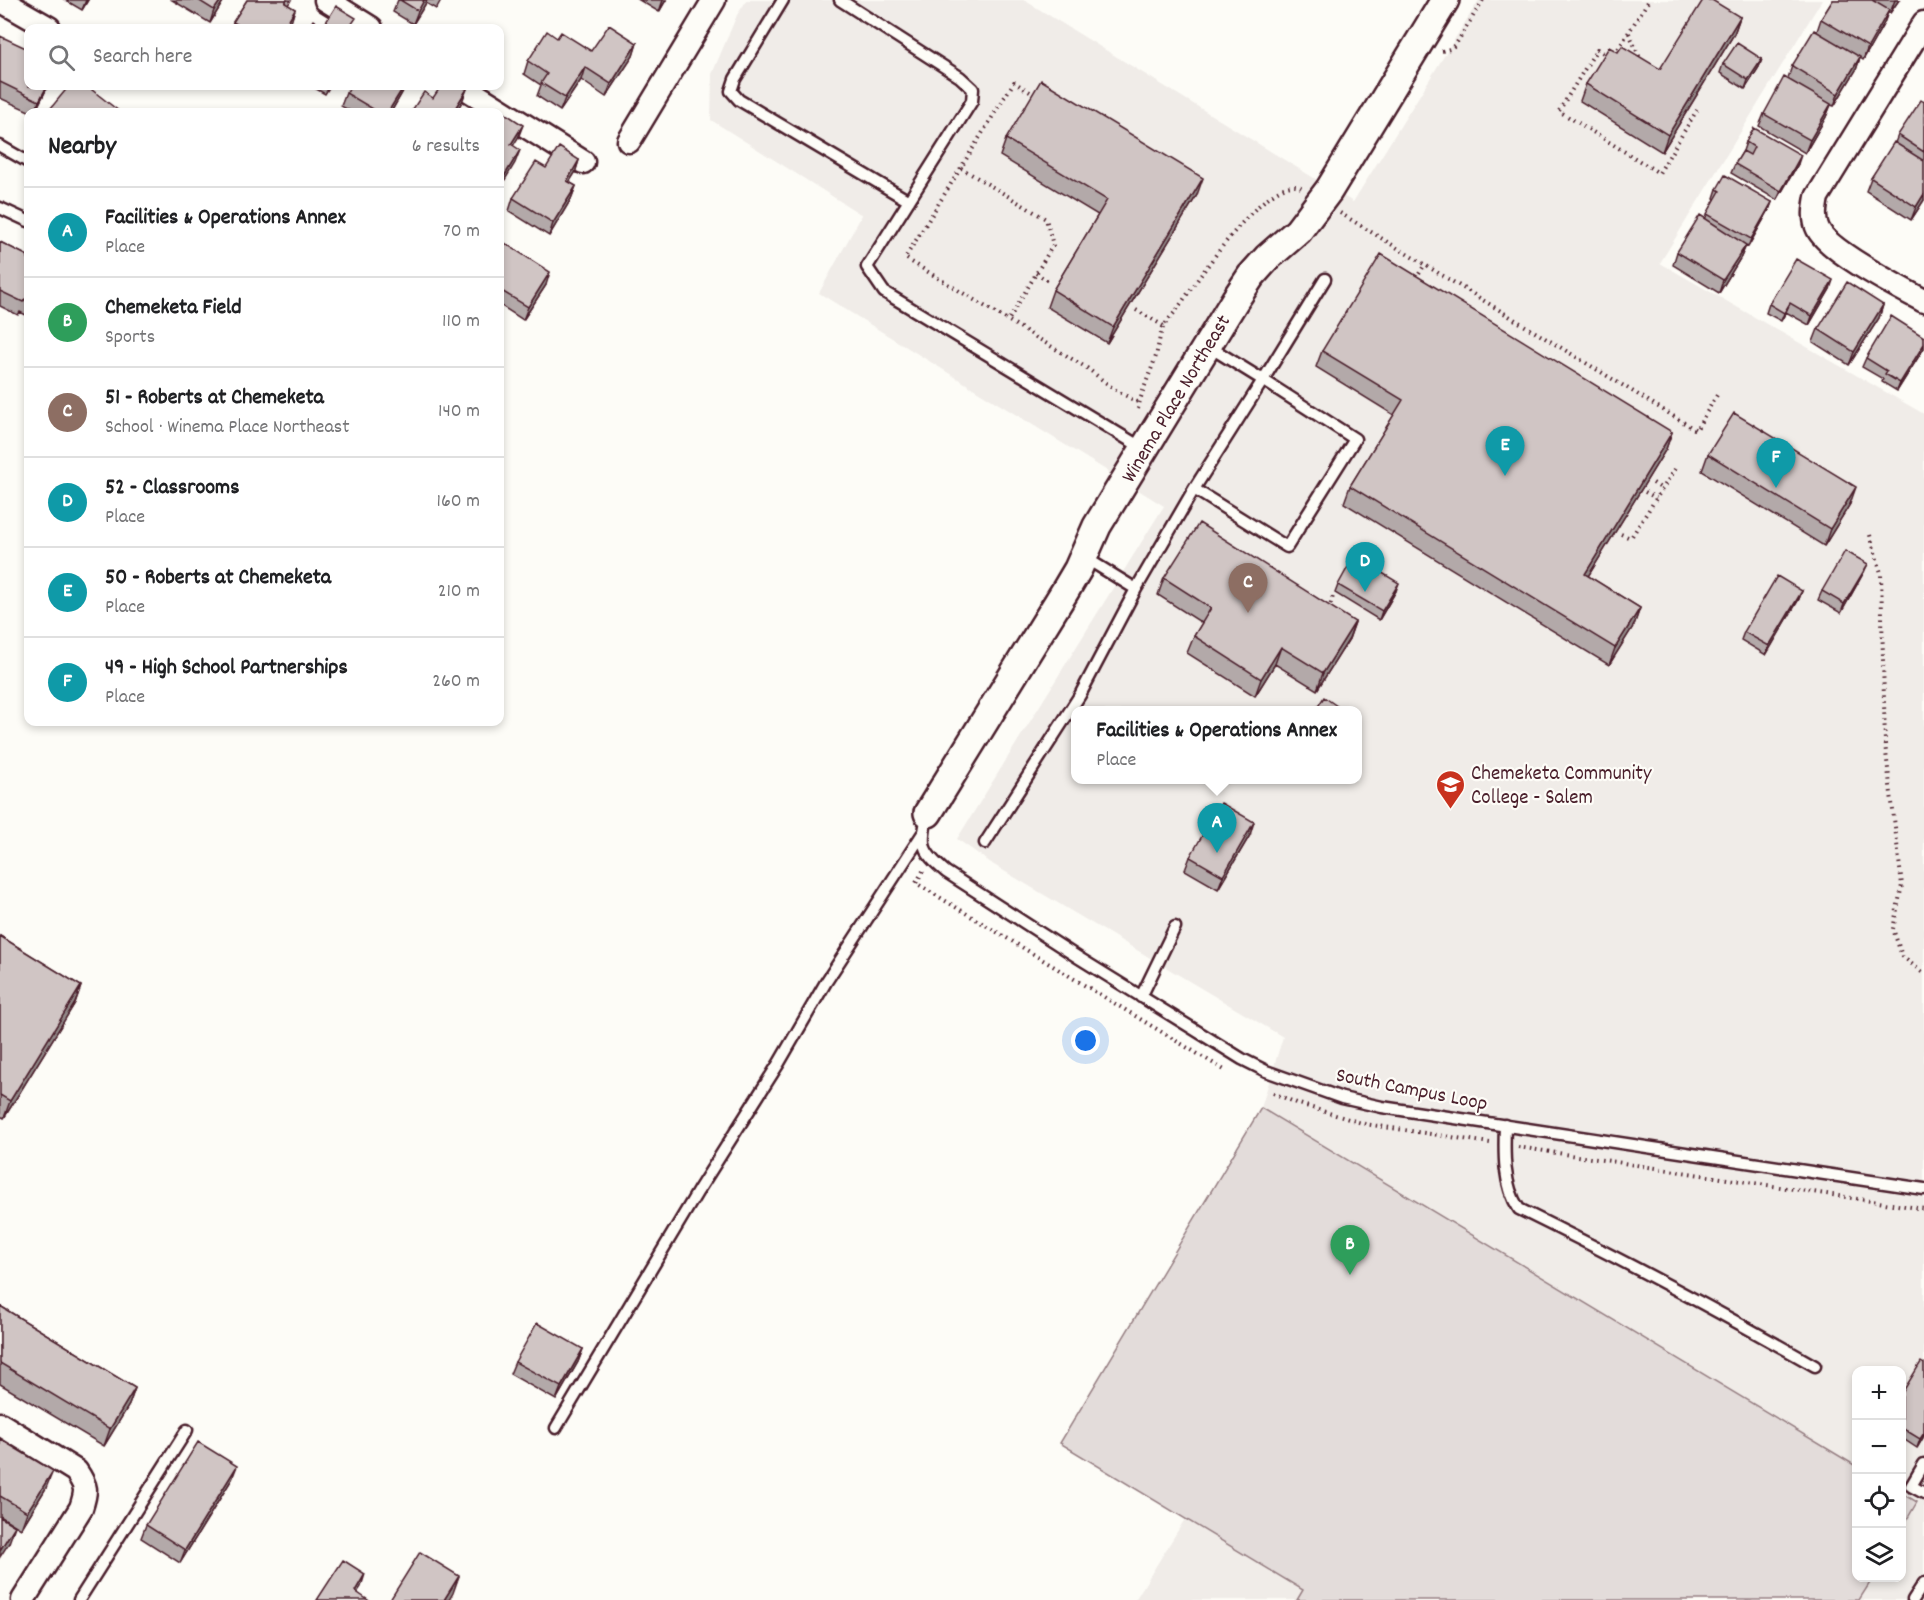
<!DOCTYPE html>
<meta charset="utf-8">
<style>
body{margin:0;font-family:Dekko,sans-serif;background:#f6f6f6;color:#202124}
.controls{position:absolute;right:18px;bottom:18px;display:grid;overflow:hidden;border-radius:12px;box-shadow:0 3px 9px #0003}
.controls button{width:54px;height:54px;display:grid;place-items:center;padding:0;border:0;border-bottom:2px solid #e0e0e0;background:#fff;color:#202124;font:30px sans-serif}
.you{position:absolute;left:1086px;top:1041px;width:21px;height:21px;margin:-15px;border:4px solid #fff;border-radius:50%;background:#1a73e8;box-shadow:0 0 0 9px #1a73e833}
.badge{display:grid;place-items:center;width:39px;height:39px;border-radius:50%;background:#d93025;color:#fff;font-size:20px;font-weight:700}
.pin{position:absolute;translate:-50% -50px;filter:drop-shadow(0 2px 3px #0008)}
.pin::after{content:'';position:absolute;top:32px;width:21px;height:18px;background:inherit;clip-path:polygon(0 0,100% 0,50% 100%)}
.popup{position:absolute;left:1071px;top:706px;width:291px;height:78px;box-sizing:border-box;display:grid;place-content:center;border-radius:12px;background:#fff;filter:drop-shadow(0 2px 4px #0005);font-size:20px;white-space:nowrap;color:#757577}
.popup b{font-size:22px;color:#202124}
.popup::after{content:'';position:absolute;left:50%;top:100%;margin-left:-12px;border:12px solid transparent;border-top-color:#fff}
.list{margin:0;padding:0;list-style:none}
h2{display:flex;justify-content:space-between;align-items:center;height:78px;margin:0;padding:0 24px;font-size:26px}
h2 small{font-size:20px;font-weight:400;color:#757577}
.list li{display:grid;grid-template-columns:39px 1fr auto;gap:18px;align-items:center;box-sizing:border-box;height:90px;padding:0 24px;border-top:2px solid #e0e0e0}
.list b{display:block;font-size:22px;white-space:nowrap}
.list p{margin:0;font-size:20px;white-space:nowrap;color:#757577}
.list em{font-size:20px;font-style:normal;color:#757577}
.icon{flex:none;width:33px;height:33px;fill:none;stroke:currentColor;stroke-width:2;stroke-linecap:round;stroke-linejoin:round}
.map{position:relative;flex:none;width:1924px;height:1600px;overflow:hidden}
.search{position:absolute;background:#fff;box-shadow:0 3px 9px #0003;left:24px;top:24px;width:480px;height:66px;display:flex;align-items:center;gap:15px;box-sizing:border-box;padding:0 21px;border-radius:12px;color:#757577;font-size:22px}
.panel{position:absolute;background:#fff;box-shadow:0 3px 9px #0003;left:24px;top:108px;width:480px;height:618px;border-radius:12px}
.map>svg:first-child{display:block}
.built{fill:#f0ece8;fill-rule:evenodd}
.green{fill:#e3dcda;stroke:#967e82;stroke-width:1.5}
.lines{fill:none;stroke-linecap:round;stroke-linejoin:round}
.service-casing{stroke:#4a1f2b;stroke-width:15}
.minor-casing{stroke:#4a1f2b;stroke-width:27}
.tertiary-casing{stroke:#4a1f2b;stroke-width:32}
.path{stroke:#4a1f2b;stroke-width:4;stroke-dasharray:1.5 4.5;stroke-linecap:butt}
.service{stroke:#fdfcf7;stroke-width:10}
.minor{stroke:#fdfcf7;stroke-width:22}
.tertiary{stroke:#fdfcf7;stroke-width:27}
.wall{fill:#b3a9a9;stroke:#4a1f2b;stroke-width:1.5}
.shaded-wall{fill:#928a89;stroke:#4a1f2b;stroke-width:1.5}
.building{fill:#d0c5c4;stroke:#4a1f2b;stroke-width:1.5}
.labels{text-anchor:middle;stroke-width:4.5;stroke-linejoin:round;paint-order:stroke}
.street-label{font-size:21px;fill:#4a1f2b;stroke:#fdfcf7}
.poi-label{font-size:21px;fill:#4a1f2b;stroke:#fdfcf7;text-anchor:start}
</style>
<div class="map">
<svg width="1924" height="1600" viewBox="0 0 1924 1600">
<rect width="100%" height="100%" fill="#fdfcf7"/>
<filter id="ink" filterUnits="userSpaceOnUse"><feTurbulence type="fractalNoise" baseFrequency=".0167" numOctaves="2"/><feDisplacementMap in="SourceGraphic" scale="12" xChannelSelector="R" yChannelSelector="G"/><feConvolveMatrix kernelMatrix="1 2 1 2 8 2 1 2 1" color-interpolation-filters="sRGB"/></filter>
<g filter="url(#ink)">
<!-- built -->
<path class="built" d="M747,0H1024L1353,202L1479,0H1822L1660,263L1924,414V1600H1135L1185,1519L1060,1443L1261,1108L1283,1037L994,865L957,839L1164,506L819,293L862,215L711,120L712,74L737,15ZM1076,710H1358V780H1076ZM1856,1370H1902V1578H1856Z"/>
<!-- green -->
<path class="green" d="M1261,1108L1856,1466V1578H1873L1859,1600H1297L1303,1590L1060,1443Z
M1902,1493L1917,1502L1902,1528Z"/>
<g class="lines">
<defs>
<path id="service" d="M783,0L735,79L731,91L739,100L909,201
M840,0L960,77L973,89L972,101L867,267L884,292L1144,449
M0,146L28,162
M0,208L28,221
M1208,346L1263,380L1325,279
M1263,380L1355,439L1287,547L1194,489Z
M1084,557L1136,589L1194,489
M928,813C920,845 921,851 946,872L1079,958L1242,1059L1266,1071L1342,1098L1382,1107L1924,1189
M985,843L1080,695L1136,589
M1141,997L1175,927
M1505,1125C1504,1153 1503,1185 1519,1209C1619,1258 1718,1311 1815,1366
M556,1428L698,1191L779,1063L826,982L923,833
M1924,1464L1911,1486L1924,1493
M79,1600L187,1430
M1913,1600L1924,1583"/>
<path id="minor" d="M0,0L49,28
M326,0L371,28
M1924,23L1817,197C1815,208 1813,219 1818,229C1828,251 1900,288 1924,301
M462,86L583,162
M629,141L714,0
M0,1424L76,1471C87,1487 87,1490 81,1508L23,1600"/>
<path id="tertiary" d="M928,813L1065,591L1078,569L1097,526L1235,300L1251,276L1268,257L1298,231L1329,190L1445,0"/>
</defs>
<!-- service casing -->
<use href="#service" class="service-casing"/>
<!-- minor casing -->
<use href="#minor" class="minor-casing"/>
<!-- tertiary casing -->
<use href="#tertiary" class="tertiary-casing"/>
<!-- path -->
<path class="path" d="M1629,33L1640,58
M1442,51L1450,49L1456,44L1483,0
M1615,54L1649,0
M1608,56L1597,49L1559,111L1659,173L1697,110
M1030,92L1014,82L905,258L1087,368L1114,389L1139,403
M961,168L1046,219L1053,245L1008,321
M1340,213L1696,430L1717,395
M1036,273L1048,281
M1416,279L1425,264
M1136,310L1164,326
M1138,409C1142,390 1150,374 1156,356C1158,348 1160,332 1164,326C1168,319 1174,314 1178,308C1194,285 1270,169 1301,188
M1653,483L1662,489
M1645,492L1656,498
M1621,534L1628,537L1632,536L1675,469
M1870,535L1881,573L1885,744L1902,885L1893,929L1902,956L1924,974
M1329,610L1333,596
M923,871L916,883L1226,1071
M1273,1093L1299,1104L1365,1124L1490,1143
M1518,1147L1924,1209"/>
<!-- service -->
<use href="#service" class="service"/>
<!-- minor -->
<use href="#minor" class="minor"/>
<!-- tertiary -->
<use href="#tertiary" class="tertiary"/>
</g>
<!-- wall -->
<path class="wall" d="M65,0H88L82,10Z
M172,0H224L210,23Z
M247,0H291L288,5L295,9L291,22L287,28H231L233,22Z
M398,0H441L436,9L426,3L413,24L393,12Z
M639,0H666L659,12Z
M1833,0H1899L1890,13L1888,12L1884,23L1863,60L1860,58L1856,70L1834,106L1831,105L1826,117L1805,153L1759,126L1764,114L1788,78L1792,66L1817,31L1821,19Z
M1740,17L1734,34L1662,152L1580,101L1586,84L1618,52L1660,69Z
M0,36L48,86L35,112H31L0,98Z
M557,38L591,51L637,43L633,56L606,97L581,80L560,111L537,96L541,85L524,74L528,61Z
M1762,59L1759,67L1745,89L1720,73L1723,64Z
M311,86H330L325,94Z
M351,86H405L402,93L391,112H352L341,106L346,93Z
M1924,102V200L1911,220L1866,191L1871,178L1895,143L1898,135Z
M1006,139L1197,195L1107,343L1047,307L1053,290L1098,215L1000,156Z
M1746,142L1798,164L1777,200L1731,173L1735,164L1743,151Z
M579,160L575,173L569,182L576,186L571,199L549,236L509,211L513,198L546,168Z
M1717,189L1772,202L1769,210L1748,247L1746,246L1741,257L1719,293L1673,265L1677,252L1705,219L1715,199L1714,198Z
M500,240L546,285L523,320L500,305Z
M0,242L28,256V316L20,312L18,315L0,306Z
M1830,289L1809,325L1786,312L1781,321L1766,313L1769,304Z
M1883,305L1879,318L1849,365L1813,342L1818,329Z
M1924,337V348L1897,391L1882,382L1883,379L1862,367L1866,358Z
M1322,351L1672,432L1666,449L1588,576L1640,608L1634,625L1609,665L1344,503L1350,486L1394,415L1316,367Z
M1708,454L1850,504L1824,546L1702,471Z
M1864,572L1841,613L1818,600L1822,591Z
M1164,578L1355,622L1349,639L1317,690L1275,664L1255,696L1187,653L1194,636L1202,623L1158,595Z
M1338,585L1396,591L1379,620L1335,593Z
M1802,591L1799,599L1766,655L1741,640L1744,632Z
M1250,835L1218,889L1185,870L1190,857Z
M0,936L81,986L75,1003L4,1118L0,1116Z
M0,1306L135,1388L129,1405L104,1446L0,1384Z
M583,1349L578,1362L556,1400L510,1374L515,1362Z
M1924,1364V1436L1917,1448L1902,1438V1393Z
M0,1439L46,1488L21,1529L0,1516Z
M232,1479L180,1563L141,1538L146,1525Z"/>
<!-- shaded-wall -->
<path class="shaded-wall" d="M86,0H88L82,10Z
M221,0H224L210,23L214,10Z
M424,0H427L426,3L413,24L418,11Z
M663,0H666L659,12Z
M1895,0H1899L1890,13Z
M295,9L291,22L287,28H284Z
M1889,10L1884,23L1863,60L1868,47Z
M1740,17L1734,34L1662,152L1668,135Z
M637,43L633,56L606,97L611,84Z
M1860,57L1856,70L1834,106L1838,94Z
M1762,59L1759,67L1745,89L1748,80Z
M585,67L581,80L560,111L565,98Z
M47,86H48L35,112L39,101Z
M404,86H405L402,93L391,112H388Z
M467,89L462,102L456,112L454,110Z
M1831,104L1826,117L1805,153L1810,140Z
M523,125L518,138L506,157L511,144Z
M520,150L515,163L500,188V183Z
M1801,155L1798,164L1777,200L1781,191Z
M579,160L575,173L562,194L567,181Z
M1203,178L1197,195L1107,343L1113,327Z
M576,186L571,199L549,236L553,223Z
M1924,194V200L1911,220L1916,207Z
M1772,202L1769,210L1748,247L1751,239Z
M1746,245L1741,257L1719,293L1723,280Z
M550,272L546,285L523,320L528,307Z
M1833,280L1830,289L1809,325L1812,316Z
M1790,303L1786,312L1781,321L1784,313Z
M1883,305L1879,318L1849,365L1854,352Z
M1924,344V348L1897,391L1900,383Z
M1672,432L1666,449L1579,591L1585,574Z
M1856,487L1850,504L1824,546L1830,529Z
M1868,564L1864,572L1841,613L1844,604Z
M1399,583L1396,591L1379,620L1382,611Z
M1802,591L1799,599L1766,655L1769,646Z
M1640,608L1634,625L1609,665L1615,648Z
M1355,622L1349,639L1317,690L1323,673Z
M1281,647L1275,664L1255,696L1261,679Z
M1254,822L1250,835L1218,889L1223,876Z
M81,986L75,1003L4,1118L10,1101Z
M583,1349L578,1362L556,1400L561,1387Z
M135,1388L129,1405L104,1446L110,1429Z
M1924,1433V1436L1917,1448L1920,1439Z
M237,1466L232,1479L180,1563L185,1550Z
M53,1471L46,1488L21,1529L27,1512Z
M15,1526L9,1543L0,1557V1550Z
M365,1574L361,1587L352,1600L355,1591Z
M459,1576L453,1593L449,1600H444Z"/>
<!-- building -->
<path class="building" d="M198,0H221L214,10Z
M247,0H287L285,3L295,9L284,28H244L233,22Z
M400,0H424L418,11Z
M1703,0H1712L1740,17L1668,135L1586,84L1609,47L1618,52L1622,46L1660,69Z
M1833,0H1872L1889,10L1868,47L1821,19Z
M336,6L356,18L349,28H308L313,20L323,27Z
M609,25L637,43L611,84L585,67L565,98L541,83L547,74L528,61L547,31L557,38L561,32L591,51Z
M1814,30L1860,57L1838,94L1792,66Z
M0,36L28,49V86H47L39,101L0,82Z
M1737,43L1762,59L1748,80L1723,64Z
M1784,77L1831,104L1810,140L1764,114Z
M1041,80L1203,178L1113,327L1053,290L1107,200L1006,139Z
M69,86H87L120,112H54L50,109Z
M351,86H404L388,112H378L346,93Z
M441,86H461L467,89L454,110L458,112H411L424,92L433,98Z
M1921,100L1924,102V152L1898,135Z
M503,112L523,125L511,144L520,150L500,183V118Z
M1754,128L1801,155L1781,191L1735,164L1743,151L1750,155L1754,147L1746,142Z
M1894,142L1924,161V194L1916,207L1871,178Z
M559,147L579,160L567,181L576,186L553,223L513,198L536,162L546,168Z
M1725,175L1772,202L1751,239L1707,214L1720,191L1717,189Z
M1700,215L1746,245L1723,280L1677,252Z
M500,240L550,272L528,307L500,290Z
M0,242L28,256V301L25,299L23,302L0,291Z
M1381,254L1672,432L1585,574L1640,608L1615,648L1350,486L1403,400L1322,351Z
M1796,259L1833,280L1812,316L1790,303L1784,313L1769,304Z
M1847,282L1883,305L1854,352L1818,329Z
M1891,316L1924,337V344L1900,383L1885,374L1887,371L1866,358Z
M1734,413L1856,487L1830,529L1708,454Z
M1199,523L1355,622L1323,673L1281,647L1261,679L1194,636L1211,608L1164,578Z
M1845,551L1868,564L1844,604L1822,591Z
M1354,556L1399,583L1382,611L1338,585Z
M1777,576L1802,591L1769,646L1744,632Z
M1324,697L1344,711H1315Z
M1221,803L1254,822L1223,876L1190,857Z
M0,936L81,986L10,1101L0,1095Z
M0,1306L135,1388L110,1429L0,1363Z
M537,1323L583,1349L561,1387L515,1362Z
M1921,1362L1924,1364V1433L1920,1439L1902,1428V1393Z
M0,1439L53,1471L27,1512L0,1496Z
M198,1442L237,1466L185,1550L146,1525Z
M0,1517L15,1526L0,1550Z
M420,1552L459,1576L444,1600H390Z
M343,1560L365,1574L355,1591L368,1600H317Z"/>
</g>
<!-- icons -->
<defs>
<symbol id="university-pin" viewBox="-11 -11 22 30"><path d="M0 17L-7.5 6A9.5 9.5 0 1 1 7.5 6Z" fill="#c8321e" stroke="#fdfcf7"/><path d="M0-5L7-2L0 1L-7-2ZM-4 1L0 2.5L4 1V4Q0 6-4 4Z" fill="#fff"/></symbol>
</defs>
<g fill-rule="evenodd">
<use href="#university-pin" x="1434" y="768" width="33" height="45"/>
</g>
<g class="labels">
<!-- street labels -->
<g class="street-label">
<text transform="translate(1175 398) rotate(-59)" y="7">Winema Place Northeast</text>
<text transform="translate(1412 1088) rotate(11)" y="7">South Campus Loop</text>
</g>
<!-- poi labels -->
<g class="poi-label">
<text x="1471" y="779">Chemeketa Community<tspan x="1471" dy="24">College - Salem</tspan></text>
</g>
</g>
</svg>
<div class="controls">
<button>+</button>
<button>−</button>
<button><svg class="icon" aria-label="locate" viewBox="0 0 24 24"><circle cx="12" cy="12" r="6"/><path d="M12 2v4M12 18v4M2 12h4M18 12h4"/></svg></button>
<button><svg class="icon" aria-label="layers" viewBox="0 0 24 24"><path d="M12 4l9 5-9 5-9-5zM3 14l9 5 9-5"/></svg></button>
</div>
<div class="you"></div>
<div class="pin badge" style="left:1217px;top:853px;background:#0f9aa8">A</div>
<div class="popup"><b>Facilities &amp; Operations Annex</b>Place</div>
<div class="pin badge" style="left:1350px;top:1275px;background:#2e9e5b">B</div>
<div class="pin badge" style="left:1248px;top:613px;background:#8d6e63">C</div>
<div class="pin badge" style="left:1365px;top:592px;background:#0f9aa8">D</div>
<div class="pin badge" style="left:1505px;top:476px;background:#0f9aa8">E</div>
<div class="pin badge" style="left:1776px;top:488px;background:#0f9aa8">F</div>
<div class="search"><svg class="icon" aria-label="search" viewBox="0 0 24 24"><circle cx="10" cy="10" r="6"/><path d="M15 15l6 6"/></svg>Search here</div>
<section class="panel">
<h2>Nearby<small>6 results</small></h2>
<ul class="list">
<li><span class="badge" style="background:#0f9aa8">A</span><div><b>Facilities &amp; Operations Annex</b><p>Place</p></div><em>70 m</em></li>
<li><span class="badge" style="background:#2e9e5b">B</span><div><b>Chemeketa Field</b><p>Sports</p></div><em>110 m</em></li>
<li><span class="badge" style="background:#8d6e63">C</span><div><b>51 - Roberts at Chemeketa</b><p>School · Winema Place Northeast</p></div><em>140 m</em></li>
<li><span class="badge" style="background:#0f9aa8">D</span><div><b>52 - Classrooms</b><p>Place</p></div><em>160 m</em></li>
<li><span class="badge" style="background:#0f9aa8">E</span><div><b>50 - Roberts at Chemeketa</b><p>Place</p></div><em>210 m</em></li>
<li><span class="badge" style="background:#0f9aa8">F</span><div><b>49 - High School Partnerships</b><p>Place</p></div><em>260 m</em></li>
</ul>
</section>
</div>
